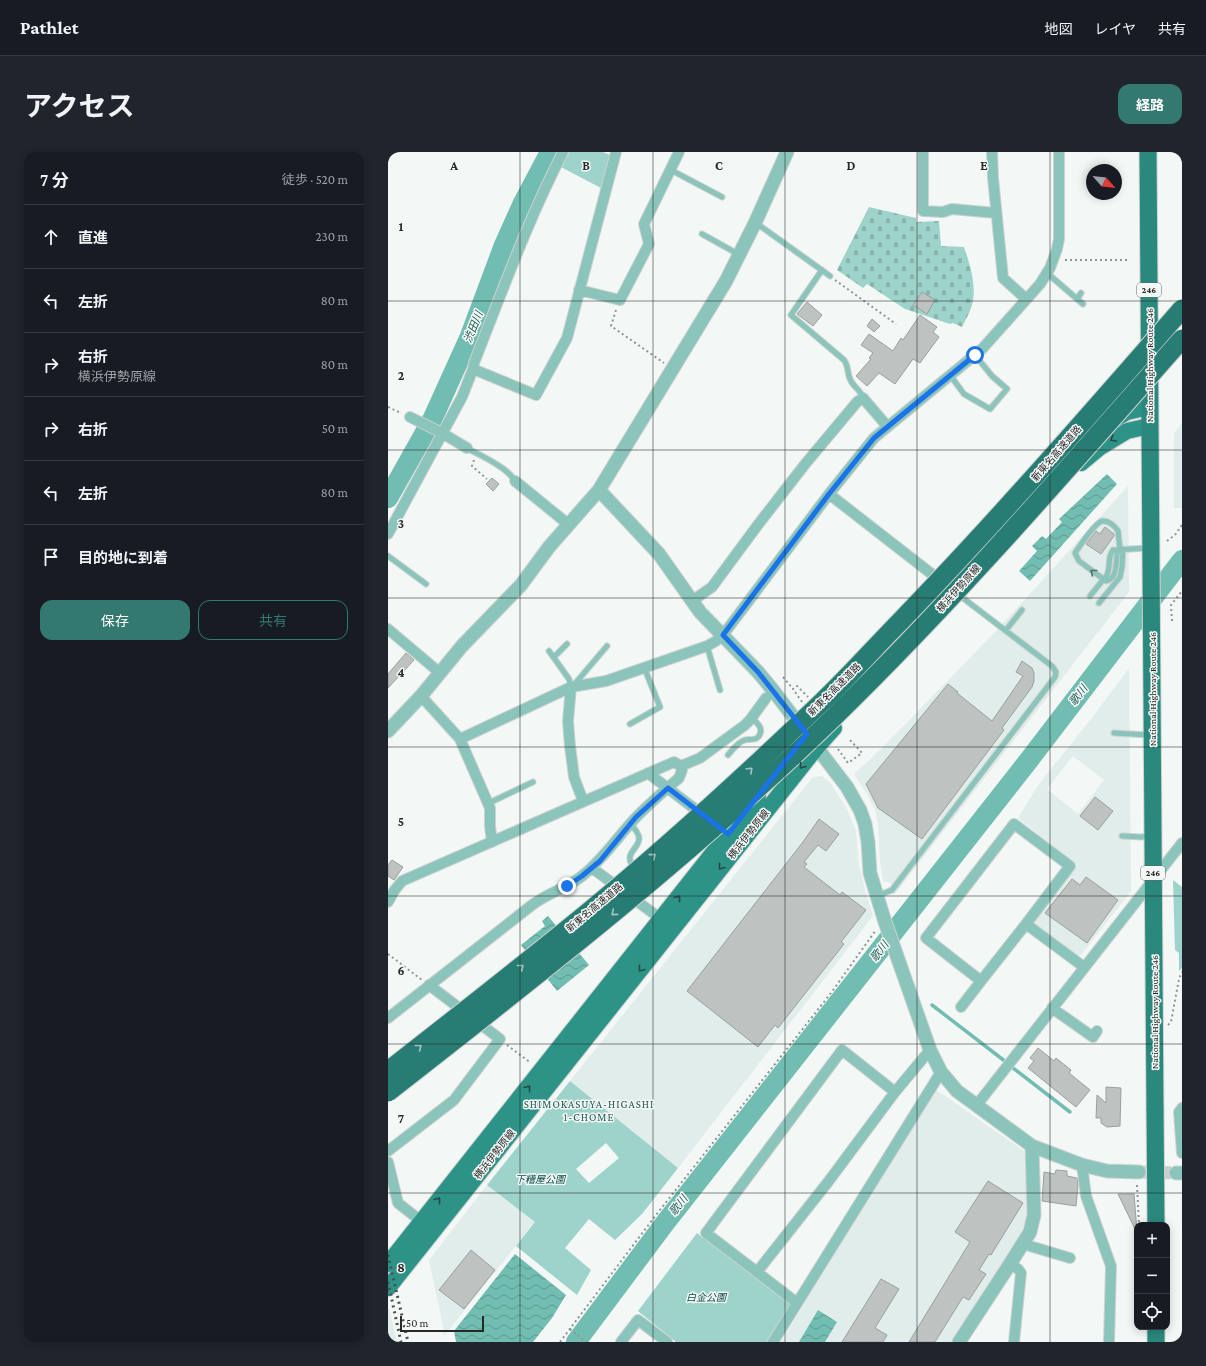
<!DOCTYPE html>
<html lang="ja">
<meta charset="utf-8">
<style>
body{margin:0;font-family:"Crimson Pro","Noto Sans JP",serif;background:#20242c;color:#f1f3f6}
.controls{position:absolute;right:12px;bottom:12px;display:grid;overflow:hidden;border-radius:8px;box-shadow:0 2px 10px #0003}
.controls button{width:36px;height:36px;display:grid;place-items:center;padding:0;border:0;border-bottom:1px solid #363941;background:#171b24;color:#f1f3f6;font:20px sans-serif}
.compass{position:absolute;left:698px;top:12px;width:36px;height:36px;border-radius:50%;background:#171b24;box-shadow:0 2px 10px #0003;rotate:117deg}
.scale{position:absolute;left:12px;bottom:10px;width:84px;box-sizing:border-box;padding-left:4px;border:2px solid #272929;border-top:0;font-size:11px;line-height:14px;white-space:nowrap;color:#272929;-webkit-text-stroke:3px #f3f7f6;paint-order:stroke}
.stop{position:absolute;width:12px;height:12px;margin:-9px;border:3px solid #1a73e8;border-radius:50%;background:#fff}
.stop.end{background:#1a73e8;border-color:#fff;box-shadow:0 1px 4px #0008}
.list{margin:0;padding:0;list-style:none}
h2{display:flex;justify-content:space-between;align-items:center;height:52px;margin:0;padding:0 16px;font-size:17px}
h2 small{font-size:13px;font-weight:400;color:#9ea1a6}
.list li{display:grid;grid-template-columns:26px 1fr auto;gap:12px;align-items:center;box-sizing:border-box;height:64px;padding:0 16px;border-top:1px solid #363941}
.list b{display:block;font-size:15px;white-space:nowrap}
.list p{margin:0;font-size:13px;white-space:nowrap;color:#9ea1a6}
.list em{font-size:13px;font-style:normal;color:#9ea1a6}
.actions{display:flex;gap:8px;padding:12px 16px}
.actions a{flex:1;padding:9px 0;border:1px solid #337970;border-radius:12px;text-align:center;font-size:14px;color:#337970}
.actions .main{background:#337970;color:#fff}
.icon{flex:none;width:22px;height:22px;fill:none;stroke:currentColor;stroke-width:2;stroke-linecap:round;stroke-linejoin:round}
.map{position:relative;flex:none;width:794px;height:1190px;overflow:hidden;border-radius:12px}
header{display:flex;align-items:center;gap:24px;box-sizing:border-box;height:56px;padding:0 20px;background:#171b24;border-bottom:1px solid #363941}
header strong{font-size:19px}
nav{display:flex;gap:22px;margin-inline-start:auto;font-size:14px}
.intro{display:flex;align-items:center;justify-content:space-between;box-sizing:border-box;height:96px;padding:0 24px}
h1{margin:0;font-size:28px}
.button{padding:10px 18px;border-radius:12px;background:#337970;color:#fff;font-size:14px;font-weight:700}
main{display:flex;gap:24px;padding:0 24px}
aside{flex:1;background:#171b24;border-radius:12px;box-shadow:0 2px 10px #0003}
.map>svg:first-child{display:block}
.built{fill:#e0edeb;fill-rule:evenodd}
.green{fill:#9dd3ca;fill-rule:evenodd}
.cemetery{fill:url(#cemetery-stones)}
.water{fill:url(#water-waves)}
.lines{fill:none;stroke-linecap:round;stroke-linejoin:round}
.stream{stroke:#72bdb2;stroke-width:3.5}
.river{stroke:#72bdb2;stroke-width:20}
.building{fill:#bec2c1;stroke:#9b9f9e}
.tertiary-tunnel{stroke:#cacecd;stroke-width:13;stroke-dasharray:13 6;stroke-linecap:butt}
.service-casing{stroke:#ced2d1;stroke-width:7}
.minor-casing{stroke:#ced2d1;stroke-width:12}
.tertiary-casing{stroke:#ced2d1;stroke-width:15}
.primary-casing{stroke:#ced2d1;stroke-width:18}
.trunk-casing{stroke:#ced2d1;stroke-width:19}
.path{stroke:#919494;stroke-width:2;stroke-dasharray:2 3;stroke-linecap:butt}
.service{stroke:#8ac4ba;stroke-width:5}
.minor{stroke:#8ac4ba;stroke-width:10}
.tertiary{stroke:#8ac4ba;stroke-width:13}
.primary{stroke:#2e9387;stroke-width:16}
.trunk{stroke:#2a887d;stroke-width:17}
.rail{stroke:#4d4f4f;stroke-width:3;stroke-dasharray:2 4;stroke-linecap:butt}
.trunk-bridge-casing{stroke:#ced2d1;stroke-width:19;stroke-linecap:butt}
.motorway-bridge-casing{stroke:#ced2d1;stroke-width:21;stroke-linecap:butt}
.trunk-bridge{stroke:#2a887d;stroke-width:17}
.motorway-bridge{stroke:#277d73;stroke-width:19}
.oneway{stroke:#294945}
.oneway2{stroke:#546f6a}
.oneway3{stroke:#a1c6c2}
.route{stroke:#1a73e8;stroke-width:5}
.grid{fill:none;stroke:#272929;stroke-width:1;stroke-opacity:0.55}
.labels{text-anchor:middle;stroke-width:3;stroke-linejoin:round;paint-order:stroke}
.shield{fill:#f3f7f6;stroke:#646766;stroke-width:1}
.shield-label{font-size:9px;font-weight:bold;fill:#272929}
.street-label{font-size:10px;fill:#272929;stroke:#f3f7f6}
.park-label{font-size:10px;font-style:italic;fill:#084d45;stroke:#f3f7f6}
.water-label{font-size:11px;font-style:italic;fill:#1c5b53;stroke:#f3f7f6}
.neighbourhood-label{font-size:11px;letter-spacing:1px;fill:#215952;stroke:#f3f7f6}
.grid-label{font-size:13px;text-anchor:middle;font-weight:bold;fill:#272929;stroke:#f3f7f6;stroke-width:3;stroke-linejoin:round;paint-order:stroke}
</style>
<header>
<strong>Pathlet</strong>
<nav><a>地図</a><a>レイヤ</a><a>共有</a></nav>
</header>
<div class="intro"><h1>アクセス</h1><a class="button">経路</a></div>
<main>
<aside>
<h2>7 分<small>徒歩 · 520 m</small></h2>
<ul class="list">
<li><svg class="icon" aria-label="ahead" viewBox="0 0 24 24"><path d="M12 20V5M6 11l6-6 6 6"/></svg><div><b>直進</b></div><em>230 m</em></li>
<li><svg class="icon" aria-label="left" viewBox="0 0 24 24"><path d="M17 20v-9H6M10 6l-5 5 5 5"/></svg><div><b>左折</b></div><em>80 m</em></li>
<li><svg class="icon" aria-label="right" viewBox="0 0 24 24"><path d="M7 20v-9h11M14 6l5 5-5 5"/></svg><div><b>右折</b><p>横浜伊勢原線</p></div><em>80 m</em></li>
<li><svg class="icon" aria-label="right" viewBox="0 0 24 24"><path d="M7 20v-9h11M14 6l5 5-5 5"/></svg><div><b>右折</b></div><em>50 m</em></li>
<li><svg class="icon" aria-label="left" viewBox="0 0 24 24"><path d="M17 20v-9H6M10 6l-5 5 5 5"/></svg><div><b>左折</b></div><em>80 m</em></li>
<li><svg class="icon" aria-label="arrive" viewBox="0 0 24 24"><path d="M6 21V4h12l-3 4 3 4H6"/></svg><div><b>目的地に到着</b></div></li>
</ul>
<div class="actions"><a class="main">保存</a><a>共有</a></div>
</aside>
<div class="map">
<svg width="794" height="1190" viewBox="0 0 794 1190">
<defs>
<pattern id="cemetery-stones" width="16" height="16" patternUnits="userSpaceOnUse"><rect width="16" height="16" fill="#9dd3ca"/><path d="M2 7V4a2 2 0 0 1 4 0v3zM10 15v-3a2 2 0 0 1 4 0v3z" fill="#87b5ae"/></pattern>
<pattern id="water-waves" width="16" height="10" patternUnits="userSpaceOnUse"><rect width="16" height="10" fill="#72bdb2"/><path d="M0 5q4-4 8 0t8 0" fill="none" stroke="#5e9a91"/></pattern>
</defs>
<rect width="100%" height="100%" fill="#f3f7f6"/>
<!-- built -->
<path class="built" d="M794,271V356H786V281Z
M740,334L741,440L506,743L503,731L495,729L492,710L490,672L487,658L479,642L466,622L493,597L608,479Z
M741,516L743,739L693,803L688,804L647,773V768L689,713L630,666L651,632L703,567ZM685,604L716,628L690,662L659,637Z
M434,624L443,632L459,657L468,679L471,713L477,738L485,764L290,1016L182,929L425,625Z
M547,937L636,999L638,1012V1070L625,1095L562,1190H393Z
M99,1033L147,1070L56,1184L55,1174L41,1108Z
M1,1156L9,1190H0V1158Z"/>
<!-- green -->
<path class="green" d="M178,0H215L222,3L213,36L171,14Z
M785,728L794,735V816L791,819V801L787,798Z
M182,929L290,1016L254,1062L227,1088L201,1067L177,1096L203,1118L189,1143L128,1094L147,1070L99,1033ZM218,991L231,1006L201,1031L188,1017Z
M309,1081L404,1151L380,1190H288L250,1159Z"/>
<!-- cemetery -->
<path class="cemetery" d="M481,55L528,66V70L551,69L553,94L576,95C582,113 590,136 583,156C581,162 577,169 574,175L565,171L562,172L517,157L479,132L475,136L449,118Z"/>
<!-- water -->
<path class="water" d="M719,322L729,332L642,429L631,419L649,399L644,394L654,384L658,387L674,370L671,367Z
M160,764L201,813L169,839L133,793L157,774L154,769Z
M127,1102L178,1143L164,1166L145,1190H68L66,1179Z
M430,1158L449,1170L437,1190H411Z"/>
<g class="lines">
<!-- stream -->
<path class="stream" d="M544,853L618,910
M625,916L682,960"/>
<!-- river -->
<path class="river" d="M0,346L44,268L82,184L116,93L134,53L162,0
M188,1190L277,1071L641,608L794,408"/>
</g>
<!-- building -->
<path class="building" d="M534,140L547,148L539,162L525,153Z
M419,150L434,163L425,174L409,162Z
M532,163L549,175L545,180L551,185L532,211L525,207L507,232L491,221L479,234L468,224L483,207L481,206L485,201L473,193L481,182L505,199L513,186L515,188Z
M484,167L492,174L486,180L479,174Z
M104,326L111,332L105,339L98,332Z
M717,375L726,382V384L713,402L698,392L708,379L712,382Z
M18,501L26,508L0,536V522Z
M634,509L644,516L646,521V529L644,535L614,576L616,578L534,687L490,656L478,632L560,532L570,540L569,541L604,569L635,524L628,520Z
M707,645L725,659L710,678L692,664Z
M431,667L451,682L438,699L430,693L416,710L419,712L416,715L452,743L454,740L478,758L453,790L456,792L390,876L387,873L370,895L299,839L415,690Z
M4,708L15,715L6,728L0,724V713Z
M698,725L730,748L699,791L657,761L684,727L692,733Z
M650,896L666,909L668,906L683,918L681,921L702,938L688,955L640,916L646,909L642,906Z
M718,935L733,936L732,974L719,975L713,971V966H708L709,943L718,951Z
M668,1018L679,1019V1024L689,1026L690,1033L688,1054L654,1049L656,1020L667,1022Z
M600,1029L635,1051L603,1103L601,1102L591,1118L598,1122L581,1148L575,1145L547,1190H521L582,1090L567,1080Z
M730,1042H746L749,1079H748Z
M83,1098L107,1118L76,1157L51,1138Z
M493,1127L511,1137L487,1176L499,1183L495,1190H454Z"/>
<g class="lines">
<!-- tertiary-tunnel -->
<path class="tertiary-tunnel" d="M751,1020L788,1021"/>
<defs>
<path id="service" d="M283,18L334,45
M368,71L442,124
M314,82L350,102
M434,118L403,163L456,208C461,215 459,221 462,227C465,235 473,238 475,246
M659,121L695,152
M689,147L693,141
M562,223L576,242L602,257L619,237L604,224L587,203
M79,296C93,304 119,315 127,329
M730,398C727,408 731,426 718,429L691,409L687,401L689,398C694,391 707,371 714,369C720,368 727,374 730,379L732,398
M0,404L38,432
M702,444L719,423C723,414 719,406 725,398L760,396
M711,451L732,425L734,415L735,397
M618,478L634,458
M319,494L332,538
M161,499L181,527L183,535
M166,505L179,492
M185,534L219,494
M242,572L272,555L256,515
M726,581L761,583
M340,603C344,598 351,589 357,588C360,587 363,588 366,587C369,587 369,586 371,584C376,576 369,571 364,566
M101,651L145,630
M242,672C265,693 236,696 243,711
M734,684L753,685L763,684
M489,744L504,738L667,525L668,520L664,514L571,443"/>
<path id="minor" d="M535,0V59L555,60L564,57L608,61
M604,0L605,26L615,126L638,147
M191,138L232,148L261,92L256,72L291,0
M85,217L148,243L179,186L228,0
M22,265L54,281L79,296
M127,329L180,372
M441,342L554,430
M0,382L74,245L85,217L86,211C114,140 140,68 175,0
M304,449L324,435L369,374L418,311L469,250L475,246L499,274
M0,477L52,521
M183,535L180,569L182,594L186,625L195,649
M33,544L72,587L102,656V674L104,690
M72,587L183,535L218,529L319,494L328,489L335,483L441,342L486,286L594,197L652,132L662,116L669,97L671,87V0
M260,621L316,664
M204,716L273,767
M0,750L6,739L14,729L286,610L293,614L312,606L357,573L362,568L378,546
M638,772L682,714L626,672L538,786L593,829L638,772L696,815
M573,855L593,829
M664,856L705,885L709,879
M0,866L144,753C160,741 179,736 194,724C213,709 226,690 242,672C256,656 274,641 291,626L294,618L293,614
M507,940L454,898L318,1081L369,1120L440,1030L507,940L542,898
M588,954L794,691
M794,956L791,960L794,1001
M0,999L66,948L112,887L41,833
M0,1010L10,1051L38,1073
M694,1013L698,1044L723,1114L721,1190
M635,1092L682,1106
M622,1112L630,1117L633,1121L626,1190
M369,1120L409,1151
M233,1190L250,1168L279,1190
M385,1190L553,920"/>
<path id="tertiary" d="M211,338L271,402L312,460L370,520L384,537L459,635L472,658L477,672L480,690L482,721L497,770L542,898L553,920L569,939L644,994L646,1063L642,1080L622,1112L571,1190
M0,579L33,544L74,494L133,433L161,395L211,338L338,129L367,71L399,0
M644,994L694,1013L719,1019L751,1020
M788,1021H794"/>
<path id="primary" d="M724,269L739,260L761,255
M693,311L711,296L739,279L761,274
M0,1112L370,644
M0,1136L429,595L446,576"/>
<path id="trunk" d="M760,0L767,958
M768,1175V1190"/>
</defs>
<!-- service casing -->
<use href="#service" class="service-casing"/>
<!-- minor casing -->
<use href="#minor" class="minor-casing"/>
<!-- tertiary casing -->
<use href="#tertiary" class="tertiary-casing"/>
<!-- primary casing -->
<use href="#primary" class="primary-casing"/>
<!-- trunk casing -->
<use href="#trunk" class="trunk-casing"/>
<!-- path -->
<path class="path" d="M677,108H741
M447,128L508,172
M228,158L223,174L276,211
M0,255L13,261
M86,308L84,314L99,327
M779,389L787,383L794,373
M784,469L783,453L794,439
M395,525L405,537
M414,550L405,537L409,534L420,545
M450,597L460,611L474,601L461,587
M0,802L34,828
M780,873L783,870L791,827L794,820
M119,893L143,911
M749,1033L751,1073
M182,1177L198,1190
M172,1190L268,1063L443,841L488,778"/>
<!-- service -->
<use href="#service" class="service"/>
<!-- minor -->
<use href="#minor" class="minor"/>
<!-- tertiary -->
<use href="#tertiary" class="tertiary"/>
<!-- primary -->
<use href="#primary" class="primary"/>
<!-- trunk -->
<use href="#trunk" class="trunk"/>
<!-- rail -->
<path class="rail" d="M0,1103L20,1190
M0,1130L13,1190"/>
<defs>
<path id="trunk-bridge" d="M767,958L768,1073"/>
<path id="motorway-bridge" d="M0,919C68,866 137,812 204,757C284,691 360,621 435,549C457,528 479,504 500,482C602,377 698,267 794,157
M0,940C154,820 307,700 447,564C569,445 681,315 794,187"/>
</defs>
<!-- trunk-bridge casing -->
<use href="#trunk-bridge" class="trunk-bridge-casing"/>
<!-- motorway-bridge casing -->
<use href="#motorway-bridge" class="motorway-bridge-casing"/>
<!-- trunk-bridge -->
<use href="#trunk-bridge" class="trunk-bridge"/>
<!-- motorway-bridge -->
<use href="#motorway-bridge" class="motorway-bridge"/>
</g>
<!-- one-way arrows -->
<defs><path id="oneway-chevron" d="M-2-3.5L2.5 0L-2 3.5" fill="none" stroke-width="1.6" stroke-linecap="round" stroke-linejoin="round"/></defs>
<g class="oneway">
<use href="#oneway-chevron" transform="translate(725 287) rotate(149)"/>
<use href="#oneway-chevron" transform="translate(414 614) rotate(128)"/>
<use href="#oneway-chevron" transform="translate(333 715) rotate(128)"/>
<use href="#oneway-chevron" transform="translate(290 746) rotate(-52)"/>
<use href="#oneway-chevron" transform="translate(253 817) rotate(128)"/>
<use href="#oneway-chevron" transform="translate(140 936) rotate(-52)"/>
<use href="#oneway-chevron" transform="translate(50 1048) rotate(-52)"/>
</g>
<use class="oneway2" href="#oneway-chevron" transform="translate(705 420) rotate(-142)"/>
<g class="oneway3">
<use href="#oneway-chevron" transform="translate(362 618) rotate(-43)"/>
<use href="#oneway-chevron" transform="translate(265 704) rotate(-41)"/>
<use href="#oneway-chevron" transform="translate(226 761) rotate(140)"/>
<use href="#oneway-chevron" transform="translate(133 815) rotate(-39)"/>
<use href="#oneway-chevron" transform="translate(31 895) rotate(-38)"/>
</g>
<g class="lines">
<!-- route -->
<path class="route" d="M179,734L194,724L212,709L248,665L280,636L340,682L419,582L370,520L335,483L441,342L486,286L587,203"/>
</g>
<!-- grid -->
<path class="grid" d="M132,0V1190M265,0V1190M397,0V1190M529,0V1190M662,0V1190M0,149H794M0,298H794M0,446H794M0,595H794M0,744H794M0,892H794M0,1041H794"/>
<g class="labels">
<!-- shield labels -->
<g class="shield">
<rect x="749" y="131" width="24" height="14" rx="3"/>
<rect x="753" y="714" width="24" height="14" rx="3"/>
</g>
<g class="shield-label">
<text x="761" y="141">246</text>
<text x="765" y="724">246</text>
</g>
<!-- street labels -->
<g class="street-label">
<text transform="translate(761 213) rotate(-90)" y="4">National Highway Route 246</text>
<text transform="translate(668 301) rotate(-49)" y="4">新東名高速道路</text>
<text transform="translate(570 436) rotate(-48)" y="4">横浜伊勢原線</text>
<text transform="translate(446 537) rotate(-45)" y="4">新東名高速道路</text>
<text transform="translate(764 537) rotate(-90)" y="4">National Highway Route 246</text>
<text transform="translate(360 682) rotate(-52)" y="4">横浜伊勢原線</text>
<text transform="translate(206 755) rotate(-40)" y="4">新東名高速道路</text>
<text transform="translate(766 860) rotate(-90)" y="4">National Highway Route 246</text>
<text transform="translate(106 1002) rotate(-52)" y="4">横浜伊勢原線</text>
</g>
<!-- park labels -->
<g class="park-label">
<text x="152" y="1031">下糟屋公園</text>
<text x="318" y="1149">白金公園</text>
</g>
<!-- water labels -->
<g class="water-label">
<text transform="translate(85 175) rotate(-68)" y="4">渋田川</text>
<text transform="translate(690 543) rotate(-53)" y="4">歌川</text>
<text transform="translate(491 799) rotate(-52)" y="4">歌川</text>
<text transform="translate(290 1053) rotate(-52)" y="4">歌川</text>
</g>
<!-- neighbourhood labels -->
<g class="neighbourhood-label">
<text x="201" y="956">SHIMOKASUYA-HIGASHI<tspan x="201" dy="13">1-CHOME</tspan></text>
</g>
</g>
<g class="grid-label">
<text x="66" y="18">A</text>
<text x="198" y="18">B</text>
<text x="331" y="18">C</text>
<text x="463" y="18">D</text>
<text x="596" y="18">E</text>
<text x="13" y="79">1</text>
<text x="13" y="228">2</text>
<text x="13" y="376">3</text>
<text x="13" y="525">4</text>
<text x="13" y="674">5</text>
<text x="13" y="823">6</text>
<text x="13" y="971">7</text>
<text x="13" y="1120">8</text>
</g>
</svg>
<div class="controls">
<button>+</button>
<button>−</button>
<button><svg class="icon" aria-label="locate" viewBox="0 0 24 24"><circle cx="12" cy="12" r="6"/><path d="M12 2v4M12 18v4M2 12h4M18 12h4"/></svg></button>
</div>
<svg class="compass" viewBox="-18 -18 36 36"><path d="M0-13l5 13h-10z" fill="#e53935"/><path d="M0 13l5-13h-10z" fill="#9ea1a6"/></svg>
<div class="scale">50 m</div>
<div class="stop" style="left:587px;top:203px"></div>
<div class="stop end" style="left:179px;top:734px"></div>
</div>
</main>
